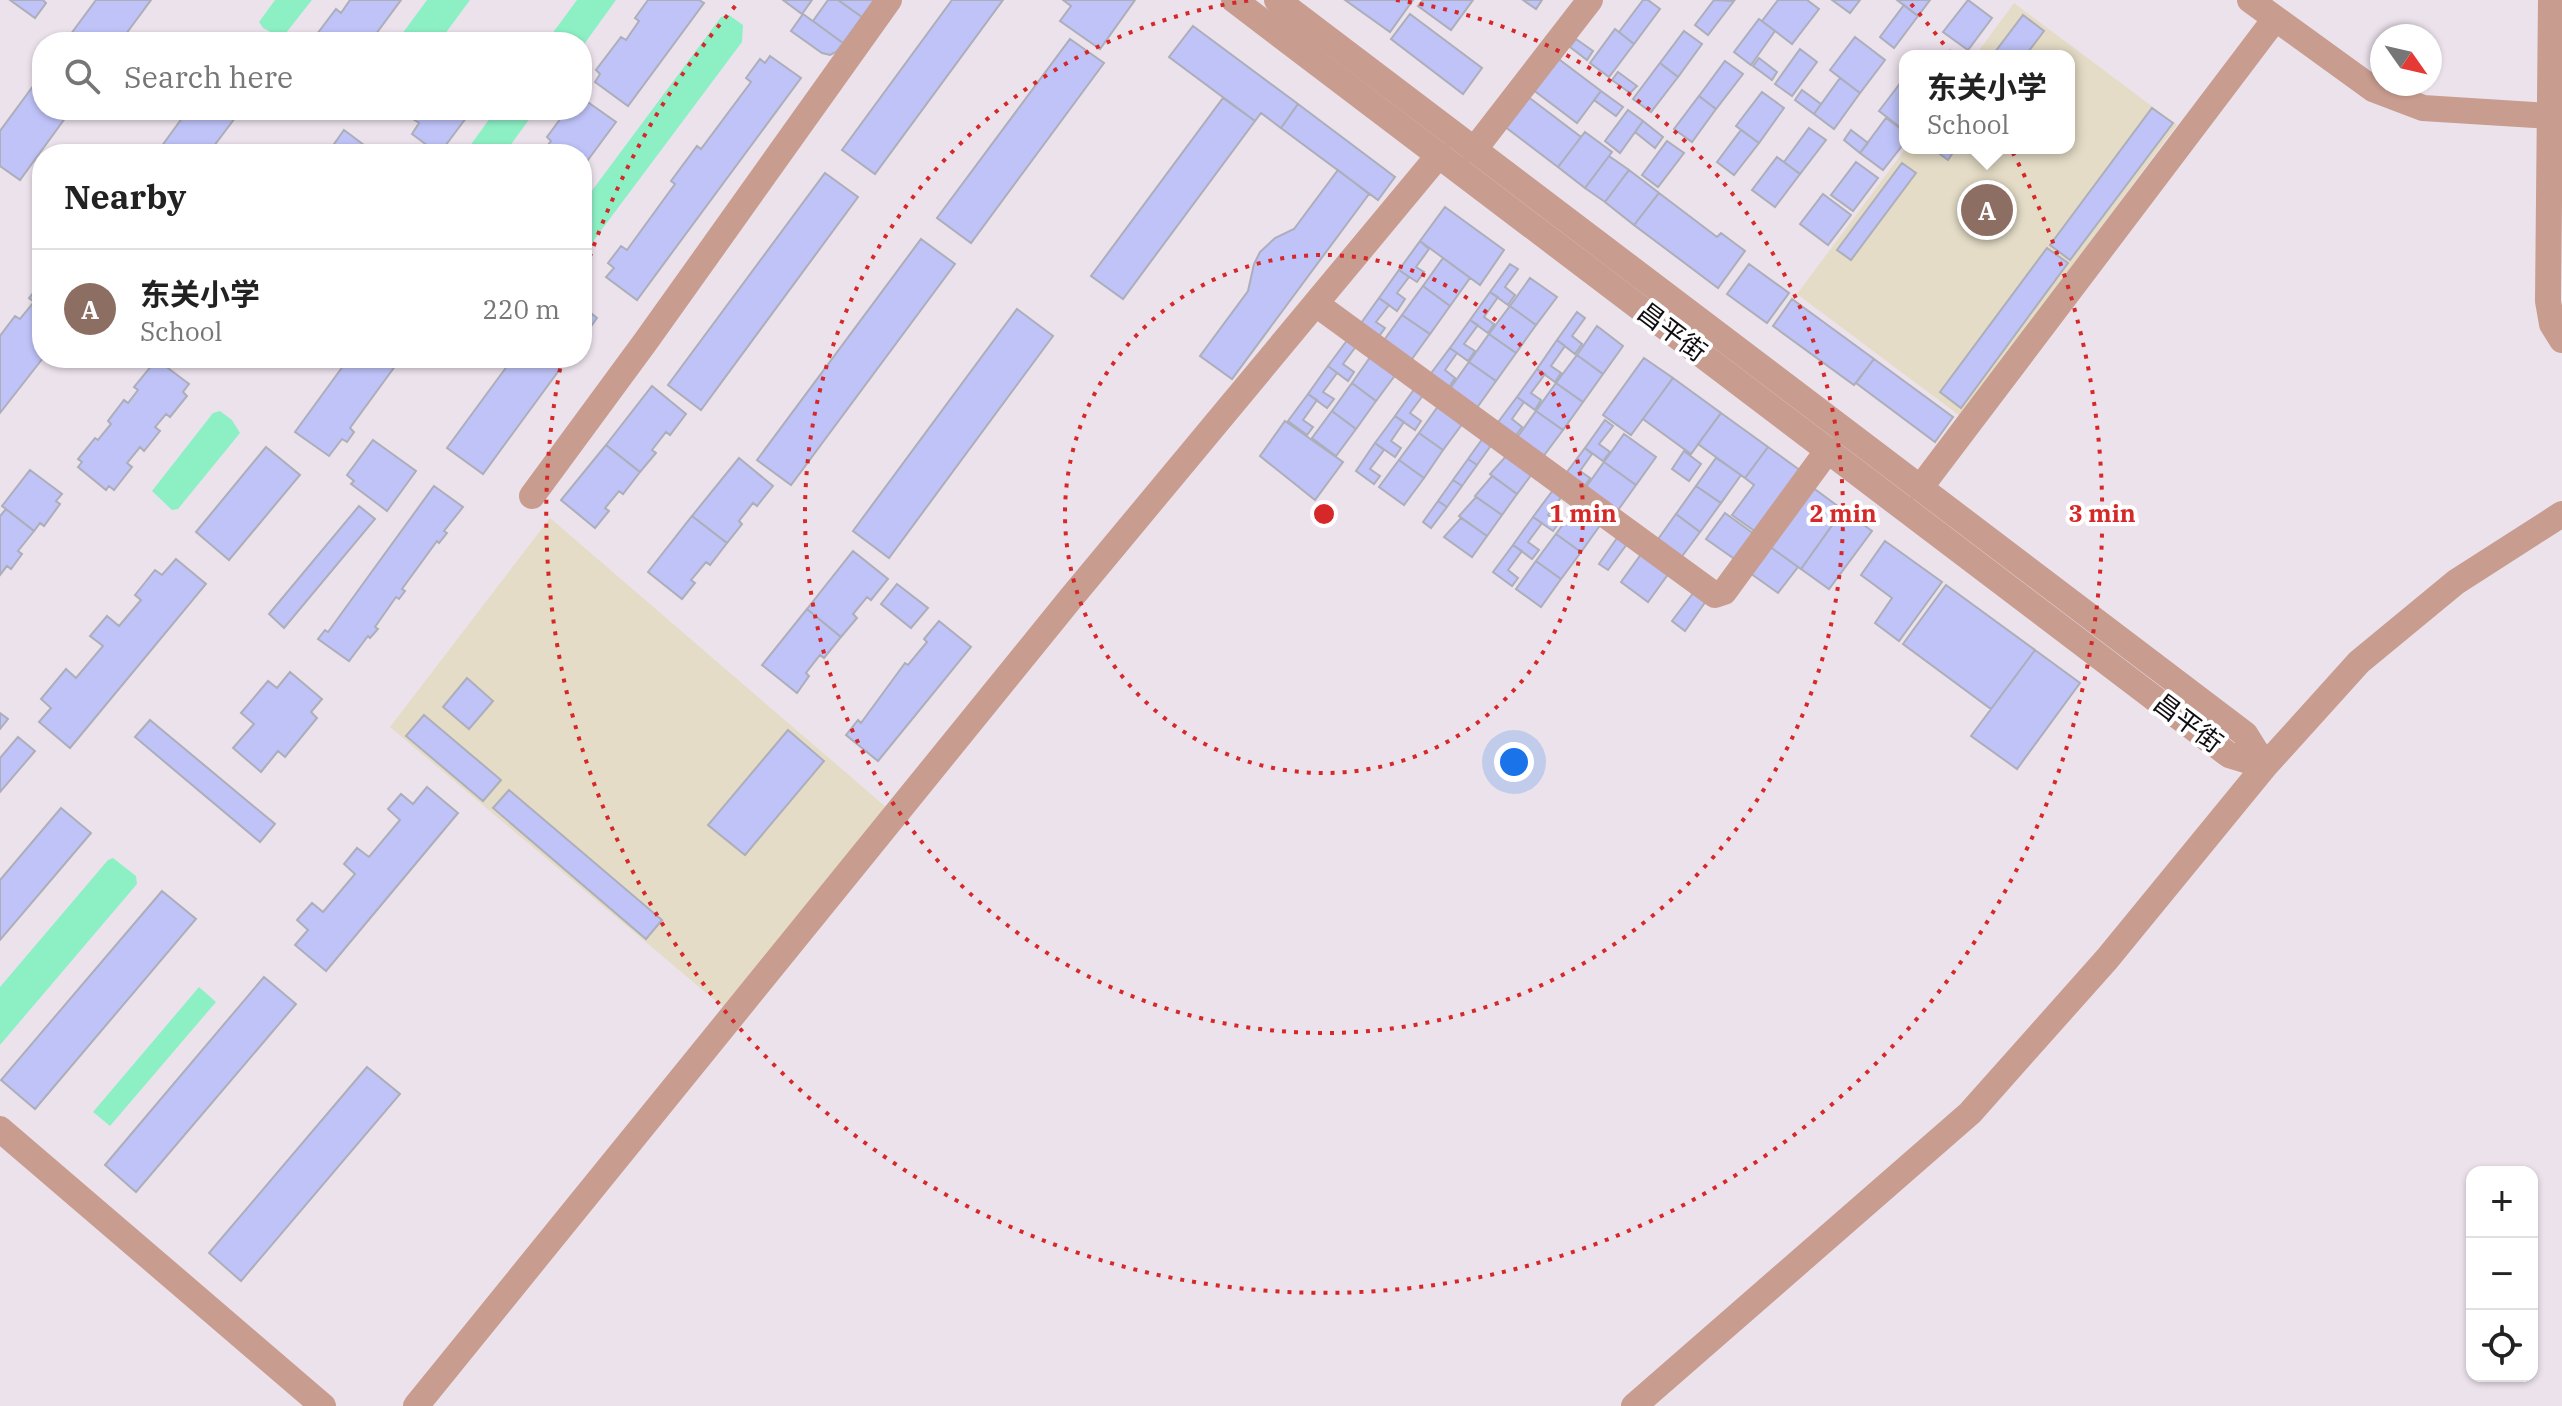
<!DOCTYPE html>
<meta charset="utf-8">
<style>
body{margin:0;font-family:"IBM Plex Serif","Noto Sans SC",serif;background:#f2f2f2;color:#222}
.controls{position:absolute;right:24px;bottom:24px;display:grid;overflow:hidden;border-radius:16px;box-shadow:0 2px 6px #0004}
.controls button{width:72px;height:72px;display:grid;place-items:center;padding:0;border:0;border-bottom:2px solid #e0e0e0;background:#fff;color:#222;font:40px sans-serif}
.compass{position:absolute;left:2370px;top:24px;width:72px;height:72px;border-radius:50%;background:#fff;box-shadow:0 2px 6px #0004;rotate:124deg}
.you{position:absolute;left:1514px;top:762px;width:28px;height:28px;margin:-20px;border:6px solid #fff;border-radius:50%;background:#1a73e8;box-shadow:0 0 0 12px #1a73e833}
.badge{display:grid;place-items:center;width:52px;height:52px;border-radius:50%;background:#db2777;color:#fff;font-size:26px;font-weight:700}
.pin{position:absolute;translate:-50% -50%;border:4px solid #fff;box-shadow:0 2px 8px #0006}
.popup{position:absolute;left:1899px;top:50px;width:176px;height:104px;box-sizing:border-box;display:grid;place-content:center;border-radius:16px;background:#fff;filter:drop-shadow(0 2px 6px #0005);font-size:26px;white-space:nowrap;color:#767676}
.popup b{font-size:30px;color:#222}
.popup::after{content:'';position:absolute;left:50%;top:100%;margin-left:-16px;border:16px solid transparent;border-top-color:#fff}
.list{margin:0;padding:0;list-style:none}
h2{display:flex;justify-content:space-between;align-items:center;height:104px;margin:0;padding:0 32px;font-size:34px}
h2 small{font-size:26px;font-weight:400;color:#767676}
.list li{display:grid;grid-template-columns:52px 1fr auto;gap:24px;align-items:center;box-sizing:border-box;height:120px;padding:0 32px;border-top:2px solid #e0e0e0}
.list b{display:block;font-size:30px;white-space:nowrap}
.list p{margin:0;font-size:26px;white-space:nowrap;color:#767676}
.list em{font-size:26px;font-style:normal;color:#767676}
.icon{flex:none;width:44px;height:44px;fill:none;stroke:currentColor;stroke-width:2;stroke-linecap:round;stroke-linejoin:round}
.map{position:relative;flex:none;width:2562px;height:1406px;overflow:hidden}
.search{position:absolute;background:#fff;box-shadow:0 2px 6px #0004;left:32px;top:32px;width:560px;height:88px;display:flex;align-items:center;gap:20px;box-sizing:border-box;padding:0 28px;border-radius:32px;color:#767676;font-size:30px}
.panel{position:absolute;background:#fff;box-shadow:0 2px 6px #0004;left:32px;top:144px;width:560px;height:224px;border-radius:32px}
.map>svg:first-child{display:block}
.education{fill:#e4dcc6}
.green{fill:#8df0c5}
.building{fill:#bfc3f8;stroke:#acaeb9;stroke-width:2}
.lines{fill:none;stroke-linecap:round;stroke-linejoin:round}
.minor{stroke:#c89c8f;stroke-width:26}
.ring{fill:none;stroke:#d62828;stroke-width:4;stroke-dasharray:4 8}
.labels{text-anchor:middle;stroke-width:8;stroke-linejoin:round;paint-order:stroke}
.street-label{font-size:26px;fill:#110e11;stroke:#fff}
.centre{fill:#d62828;stroke:#fff;stroke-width:4}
.ring-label{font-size:24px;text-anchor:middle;font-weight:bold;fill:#d62828;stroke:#fff;stroke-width:8;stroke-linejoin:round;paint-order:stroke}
</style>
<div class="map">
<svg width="2562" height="1406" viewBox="0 0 2562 1406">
<rect width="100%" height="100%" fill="#ece2ec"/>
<!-- education -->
<path class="education" d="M2014,3L2177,125L1960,416L1797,294L1906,148H2069V56H1975Z
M550,518L887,808L723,1007L390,727Z"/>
<!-- green -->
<path class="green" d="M275,0H312L282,38L263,28L259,22Z
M427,0H470L439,42H396Z
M577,0H616L582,47V42H546Z
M729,15L743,25L742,42L582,256V204L721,17Z
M496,110H536L504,154H464Z
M220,411L232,420L240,433L178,509L172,510L152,491L213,413Z
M113,858L136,876L137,884L0,1045V987L108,860Z
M199,987L216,1002L110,1126L93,1112Z"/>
<!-- building -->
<path class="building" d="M10,0H43L46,3L35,18Z
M96,0H151L120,42H65Z
M350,0H401L370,42H311L336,9L341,13Z
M648,0H699L704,3L628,106L595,82L600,74L596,70L621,37L626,40L639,21L635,18Z
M783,0H812L802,14Z
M828,0H838L862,17L843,43L813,21Z
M838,0H874L862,17Z
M952,0H1003L875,174L842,150Z
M1063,0H1135L1100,49L1060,21L1071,6Z
M1345,0H1413L1390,32Z
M1423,0H1473L1451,30L1418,6Z
M1523,0H1542L1536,9Z
M1643,0H1648L1660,9L1634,44L1619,32Z
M1714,0L1734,1L1708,35L1695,25Z
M1778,0H1807L1819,9L1792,44L1762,21Z
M1832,0H1860L1850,13Z
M1897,0H1930L1918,16Z
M1968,0L1992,18L1968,50L1943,32Z
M1904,5L1918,16L1894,48L1880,37Z
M803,14L843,43L836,52L830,55L822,53L791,31Z
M1410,14L1482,68L1463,94L1391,39Z
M2023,15L2044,31L2025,56H1992Z
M1759,19L1775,31L1751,65L1734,52Z
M1193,26L1298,104L1281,128L1261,113L1255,121L1169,57Z
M1615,29L1634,44L1609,77L1590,63Z
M1684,31L1702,44L1678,77L1660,63Z
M1855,37L1885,60L1860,93L1830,70Z
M1070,39L1104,63L971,243L937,218Z
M1576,39L1593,51L1587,60L1570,47Z
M1800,49L1817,62L1792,96L1775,84Z
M770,56L801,78L637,300L606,277L614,268L608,263L621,246L627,250L675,184L671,181L697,146L701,149L751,82L746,78L760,59L765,63Z
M1556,57L1601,91L1577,123L1532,89Z
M1759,58L1777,72L1772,80L1753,66Z
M1725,61L1743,74L1716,109L1699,96Z
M1660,63L1678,77L1651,112L1633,99Z
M1618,72L1637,86L1630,93L1612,80Z
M42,74V110H71L20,180L0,166V131Z
M1905,77V131L1879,111Z
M1840,78L1860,93L1834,129L1814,114Z
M1802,90L1821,104L1814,114L1795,100Z
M1601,91L1623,107L1616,116L1594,100Z
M1762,92L1784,108L1759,143L1736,126Z
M1527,96L1581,137L1558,167L1504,126Z
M1699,96L1716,109L1692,142L1674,129Z
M582,98L616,122L582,168V154H541L551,141L547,137L567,110H582Z
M1223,98L1255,121L1123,299L1091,276Z
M1298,104L1395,177L1378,200L1281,128Z
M2152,108L2173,123L2070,260L2050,245Z
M188,110H241L214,146L217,149L213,154H156Z
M420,110H472L439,154L412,134L419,123L413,119Z
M1628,110L1643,121L1620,153L1605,141Z
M1886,118L1905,132V142L1883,170L1860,153Z
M1643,121L1663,137L1655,148L1635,132Z
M1809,128L1826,140L1800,174L1784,162Z
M344,130L376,154H327Z
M1741,130L1759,143L1734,175L1717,162Z
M1851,130L1868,143L1860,153L1844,140Z
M1585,132L1612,152L1585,188L1558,167Z
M1667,141L1684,153L1658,187L1642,175Z
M1932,148H1956L1948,160Z
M1609,156L1629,170L1605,202L1585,188Z
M1777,157L1800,174L1775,207L1752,190Z
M1856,162L1878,178L1853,211L1831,195Z
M1902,163L1916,173L1851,260L1837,250Z
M1338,170L1369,194L1232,379L1200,356L1248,291L1254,264L1260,252L1275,238L1294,229Z
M1629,170L1659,193L1634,225L1605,202Z
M825,173L858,197L701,410L668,385Z
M1659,193L1717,237L1721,233L1745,251L1718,288L1634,225Z
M1823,194L1851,215L1828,245L1800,224Z
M1445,207L1504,250L1480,285L1420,241Z
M921,239L955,264L791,485L757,460Z
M1420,241L1429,249L1416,267L1424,272L1417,282L1399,270Z
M2047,248L2068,263L1961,408L1940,392Z
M1443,258L1470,278L1450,306L1423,286Z
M1510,264L1518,269L1505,287L1515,295L1508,305L1490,292Z
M1749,264L1789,293L1767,323L1727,294Z
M1399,270L1409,277L1397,293L1405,299L1397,311L1379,298Z
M1530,278L1557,297L1536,325L1510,306Z
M42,282L43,358L0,413V336L15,316L20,319L34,302L29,298Z
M1423,286L1450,306L1430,334L1402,315Z
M1490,292L1498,297L1484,317L1494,324L1488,333L1470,320Z
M1379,298L1389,305L1376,322L1385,328L1377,339L1359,326Z
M1792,299L1874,359L1854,385L1773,326Z
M582,306L597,318L582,339Z
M1510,306L1536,325L1516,353L1489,334Z
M1017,309L1053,336L889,558L853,531Z
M1577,312L1585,318L1572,336L1582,344L1575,354L1557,340Z
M1402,315L1430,334L1409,363L1382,343Z
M1470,320L1478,325L1464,344L1475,351L1468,361L1450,348Z
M1597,326L1623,346L1603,374L1577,355Z
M1489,334L1516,353L1496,381L1469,362Z
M1348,339L1357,345L1343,364L1354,372L1348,381L1328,366Z
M1557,340L1565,346L1551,366L1561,373L1555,382L1537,369Z
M1450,348L1457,353L1445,370L1455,378L1448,389L1429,376Z
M1577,355L1603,374L1583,402L1556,383Z
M1371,356L1396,374L1376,401L1352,383Z
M349,358H401L350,428L354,432L347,442L342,439L329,456L295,432Z
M513,358H568L483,474L447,448Z
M1644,358L1673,378L1631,435L1603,415Z
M1874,359L1953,417L1935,442L1856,383Z
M160,362L189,384L183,392L187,396L170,417L166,414L155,427L160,431L144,451L140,447L127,463L132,467L114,490L109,486L106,490L78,467L82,462L78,459L95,438L98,440L111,424L108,421L124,400L128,403L138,390L134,387L152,365L155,367Z
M1469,362L1496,381L1476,409L1449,390Z
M1328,366L1337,373L1323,392L1334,399L1327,408L1308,394Z
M1537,369L1545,374L1531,393L1541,400L1535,410L1517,397Z
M1673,378L1721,413L1691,454L1643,419Z
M1352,383L1376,401L1356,429L1332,411Z
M1556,383L1583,402L1563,430L1536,411Z
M652,386L686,414L670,435L666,432L652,450L656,453L640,472L606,445Z
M1415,388L1424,394L1410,413L1421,421L1415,430L1395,416Z
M1308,394L1317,400L1303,420L1313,427L1307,435L1288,421Z
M1517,397L1524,402L1512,419L1522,427L1514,438L1496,425Z
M1439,405L1463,423L1443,450L1419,433Z
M1332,411L1356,429L1336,456L1312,438Z
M1536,411L1563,430L1542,458L1516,439Z
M1721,413L1768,447L1745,478L1698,444Z
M1395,416L1404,422L1391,441L1401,448L1395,457L1375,443Z
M1605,420L1613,426L1599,444L1610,452L1603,461L1585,448Z
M1285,421L1343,462L1315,500L1260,456Z
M1419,433L1443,450L1424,478L1399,460Z
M1624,434L1656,457L1636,485L1604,462Z
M1483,438L1492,444L1477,465L1468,459Z
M373,440L416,471L387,511L351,484L354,481L347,475Z
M1375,443L1384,450L1370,469L1380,476L1374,484L1356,471Z
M606,445L640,472L623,494L619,491L605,508L609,511L595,528L561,500Z
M266,447L300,475L229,560L196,532Z
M1768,447L1801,471L1756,532L1732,515L1754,485L1745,478Z
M1585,448L1592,454L1580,471L1590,478L1583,489L1564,476Z
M1684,451L1701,464L1689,481L1672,469Z
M1507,455L1532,474L1517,494L1490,474Z
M739,458L773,486L757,506L753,503L739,521L742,524L727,543L692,516Z
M1716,458L1741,475L1721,503L1696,486Z
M1468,459L1477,465L1462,486L1453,480Z
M1399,460L1424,478L1404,505L1379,487Z
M1604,462L1636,485L1616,513L1584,490Z
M30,470L62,494L56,501L60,504L44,526L40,523L34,531L2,506Z
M1492,476L1517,494L1502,515L1475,496Z
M1453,480L1462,486L1447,507L1438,501Z
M434,486L463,507L444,531L447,533L439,543L437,541L402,589L405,591L399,599L396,597L375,627L378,629L370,638L368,636L349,661L318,639L325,630L328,632Z
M1696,486L1721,503L1700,532L1676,514Z
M1812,487L1843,510L1801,569L1769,546Z
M1553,490L1562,496L1548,515L1559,523L1553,531L1533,517Z
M1476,497L1502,515L1487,536L1459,516Z
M1438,501L1447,507L1431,528L1423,522Z
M359,506L375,519L284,628L269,614Z
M1576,506L1601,524L1581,552L1556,534Z
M6,509L34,531L18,551L22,554L11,569L7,566L0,575V516Z
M1843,510L1872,531L1829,589L1801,569Z
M1725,513L1754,534L1736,560L1706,539Z
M1676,514L1700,532L1680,559L1656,542Z
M692,516L727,543L710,565L706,562L691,580L695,583L682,599L648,572Z
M1533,517L1542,523L1528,542L1539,550L1532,559L1513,545Z
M1461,518L1487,536L1472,557L1444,537Z
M1556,534L1581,552L1561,579L1536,561Z
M1617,538L1627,544L1608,570L1599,564Z
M1885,541L1942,582L1899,641L1875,623L1892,598L1861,575Z
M1513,545L1522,551L1508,570L1518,578L1512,586L1493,572Z
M1769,546L1798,567L1778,593L1750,573Z
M853,551L888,579L871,600L867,597L853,614L857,618L841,637L807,609Z
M1642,553L1669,573L1648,602L1621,582Z
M176,559L206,584L70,748L39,722L51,708L41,699L66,669L76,678L103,646L90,636L107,616L119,626L141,600L135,595L155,570L162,575Z
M1536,561L1561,579L1541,607L1516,589Z
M897,584L928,608L911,628L881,604Z
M1946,585L2035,650L1991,709L1903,644Z
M1694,592L1706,601L1685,631L1672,621Z
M807,609L841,637L824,658L820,655L806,673L809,676L797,693L762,665Z
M939,621L971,647L878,761L846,735L858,720L861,723L905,663L908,665L927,642L924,639Z
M2035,650L2080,683L2017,769L1971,736Z
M290,672L322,699L311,712L317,718L285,757L278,751L261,772L233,748L254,724L241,713L268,681L277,688Z
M467,678L493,701L469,729L443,707Z
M0,713L8,719L0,729Z
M424,715L501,780L483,801L406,736Z
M150,720L275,824L260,842L135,737Z
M788,730L824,761L745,855L708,825Z
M18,737L35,751L0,792V758Z
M427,787L458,813L326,971L295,945L308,930L297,920L312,903L323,912L355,874L344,864L357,848L369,857L400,820L388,809L401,794L413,804Z
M509,790L662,920L646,939L493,808Z
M61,808L91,833L0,940V880Z
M162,891L196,919L35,1109L1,1080Z
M264,977L296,1004L136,1192L105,1165Z
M367,1067L400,1094L241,1281L209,1253Z"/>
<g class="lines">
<!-- minor -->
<path class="minor" d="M1234,0L2229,755L2265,766
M1277,0L2245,734L2265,766
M2250,0L2373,89L2423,108L2550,116
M2551,0L2548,301L2552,324L2562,340
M1474,150L1590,0
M1316,304L1715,595L1724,592L1828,450
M1920,488L2275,19
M532,496L646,341L889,0
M0,1129L323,1406
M416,1406L1071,598L1439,155
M1634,1406L1970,1113L2107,959L2265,766L2359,662L2456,582L2562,514"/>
</g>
<!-- distance rings -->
<g class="ring">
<circle cx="1324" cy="514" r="259"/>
<path d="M1396 0A519 519 0 1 1 1252 0"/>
<path d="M582 280A778 778 0 0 1 737 4M1911 4A778 778 0 1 1 562 359"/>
</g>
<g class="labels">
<!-- street labels -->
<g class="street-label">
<text transform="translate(1672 332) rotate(37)" y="9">昌平街</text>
<text transform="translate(2188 723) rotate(37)" y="9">昌平街</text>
</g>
</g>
<circle cx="1324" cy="514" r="12" class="centre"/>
<g class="ring-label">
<text x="1583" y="522">1 min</text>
<text x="1843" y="522">2 min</text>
<text x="2102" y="522">3 min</text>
</g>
</svg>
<div class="controls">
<button>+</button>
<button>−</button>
<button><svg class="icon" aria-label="locate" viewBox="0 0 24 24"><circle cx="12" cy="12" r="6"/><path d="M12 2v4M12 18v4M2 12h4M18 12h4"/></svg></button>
</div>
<svg class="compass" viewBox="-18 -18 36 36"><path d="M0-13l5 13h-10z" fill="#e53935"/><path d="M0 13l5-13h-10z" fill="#767676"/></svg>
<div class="you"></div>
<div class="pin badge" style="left:1987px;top:210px;background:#8d6e63">A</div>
<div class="popup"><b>东关小学</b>School</div>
<div class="search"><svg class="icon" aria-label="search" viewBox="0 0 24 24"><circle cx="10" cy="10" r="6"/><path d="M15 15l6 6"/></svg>Search here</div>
<section class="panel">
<h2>Nearby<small></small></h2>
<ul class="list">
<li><span class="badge" style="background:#8d6e63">A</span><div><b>东关小学</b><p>School</p></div><em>220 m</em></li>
</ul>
</section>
</div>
